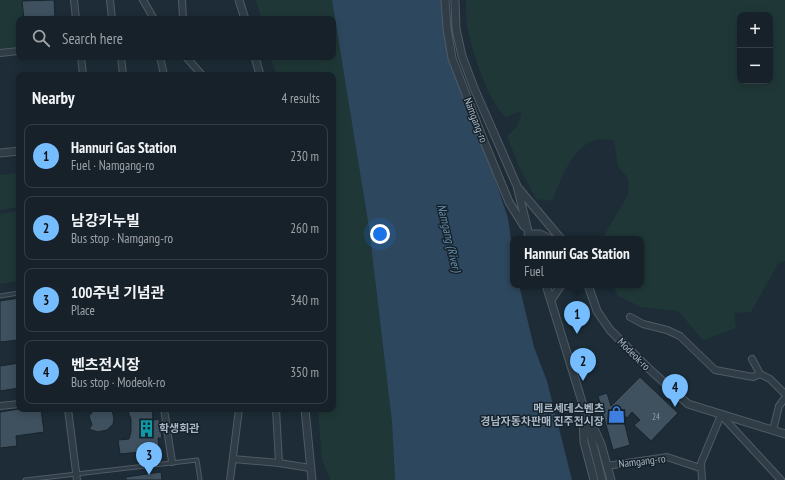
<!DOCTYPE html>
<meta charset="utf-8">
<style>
body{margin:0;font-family:"PT Sans Narrow","Noto Sans KR",sans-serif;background:#232e35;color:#f1f3f6}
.controls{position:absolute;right:12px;top:12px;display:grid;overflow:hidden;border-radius:8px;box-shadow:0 2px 10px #0003}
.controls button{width:36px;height:36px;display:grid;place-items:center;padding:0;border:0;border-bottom:1px solid #353e46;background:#162129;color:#f1f3f6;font:20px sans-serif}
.you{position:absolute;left:380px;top:234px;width:14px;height:14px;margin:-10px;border:3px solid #fff;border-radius:50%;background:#1a73e8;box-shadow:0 0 0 6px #1a73e833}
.badge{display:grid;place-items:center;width:26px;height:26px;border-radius:50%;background:#75bdff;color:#111;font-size:13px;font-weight:700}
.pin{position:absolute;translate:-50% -33px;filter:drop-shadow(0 1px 2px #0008)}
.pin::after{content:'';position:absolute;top:21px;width:14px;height:12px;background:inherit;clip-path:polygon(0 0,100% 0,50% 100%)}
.popup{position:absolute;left:510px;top:236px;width:134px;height:52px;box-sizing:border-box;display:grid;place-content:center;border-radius:8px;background:#162129;filter:drop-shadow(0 1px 3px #0005);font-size:13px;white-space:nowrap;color:#9ea3a8}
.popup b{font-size:15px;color:#f1f3f6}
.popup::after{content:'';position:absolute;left:50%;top:100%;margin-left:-8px;border:8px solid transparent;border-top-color:#162129}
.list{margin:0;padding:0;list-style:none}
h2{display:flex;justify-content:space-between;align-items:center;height:52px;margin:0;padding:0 16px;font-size:17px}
h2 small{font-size:13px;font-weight:400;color:#9ea3a8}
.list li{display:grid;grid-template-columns:26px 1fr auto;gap:12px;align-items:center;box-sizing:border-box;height:64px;margin:0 8px 8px;padding:0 8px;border:1px solid #353e46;border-radius:8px}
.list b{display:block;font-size:15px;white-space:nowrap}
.list p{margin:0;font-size:13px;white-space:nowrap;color:#9ea3a8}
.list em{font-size:13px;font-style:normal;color:#9ea3a8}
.icon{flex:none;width:22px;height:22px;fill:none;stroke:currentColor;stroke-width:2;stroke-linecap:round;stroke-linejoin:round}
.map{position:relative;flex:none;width:785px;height:480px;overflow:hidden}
.search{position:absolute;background:#162129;box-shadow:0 2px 10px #0003;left:16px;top:16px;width:320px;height:44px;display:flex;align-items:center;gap:10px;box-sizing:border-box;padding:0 14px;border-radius:8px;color:#9ea3a8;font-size:15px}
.panel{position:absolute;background:#162129;box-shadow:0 2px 10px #0003;left:16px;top:72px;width:320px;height:340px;border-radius:8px}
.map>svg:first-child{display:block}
.green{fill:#1f3837;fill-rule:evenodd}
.water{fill:#2d485e}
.building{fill:#3f515f;stroke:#18242d}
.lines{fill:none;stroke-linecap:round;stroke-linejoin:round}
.service-casing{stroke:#4e5b66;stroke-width:5}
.minor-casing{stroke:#4e5b66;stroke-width:8}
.tertiary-casing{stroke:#4e5b66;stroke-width:9}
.service{stroke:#303d47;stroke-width:3}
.minor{stroke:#303d47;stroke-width:6}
.tertiary{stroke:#303d47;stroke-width:7}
.labels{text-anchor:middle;stroke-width:3;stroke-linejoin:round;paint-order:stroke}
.number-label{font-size:9px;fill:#8f9eac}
.street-label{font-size:11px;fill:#aab8c5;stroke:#16222b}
.poi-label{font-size:11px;font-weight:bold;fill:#aab8c5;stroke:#16222b;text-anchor:end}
.water-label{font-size:12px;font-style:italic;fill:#678eac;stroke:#16222b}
</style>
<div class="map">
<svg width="785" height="480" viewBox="0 0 785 480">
<rect width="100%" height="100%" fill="#1d2c37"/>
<!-- green -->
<path class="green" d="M0,0H53L56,19H19V48L0,51Z
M256,0H332L369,228L392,422L395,480H331L322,460L318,409H333V75H276L271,57H333V19H261Z
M466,0H785V261L779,262L751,312L734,313L736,328L703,340L678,311L641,307L618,296L613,285H641V239H602L629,193L628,178L618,167L614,140C608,140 600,139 595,140C571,148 561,180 552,201L536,199L519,167L507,136C516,129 521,123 521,111L506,117C488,102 471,48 467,25C466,17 466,8 466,0ZM740,15H770V81H740Z
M17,173L19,207L0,210V175Z
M19,211V281L0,284V214Z"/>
<!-- water -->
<path class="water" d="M332,0H448L449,44L508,218L513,255V285H519L534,347L547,381L572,480H395L392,422L369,228Z"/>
<!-- building -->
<path class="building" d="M54,0L55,16L24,19L22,1Z
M19,298V340L0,342V301Z
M19,363V388L0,391V366Z
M640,377L678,413L651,441L634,425L640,420L632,412L627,418L622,413L630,445L613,450L598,396L607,393L611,406Z
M19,409H41L44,432L16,436L17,446L0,448V412Z
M95,409L112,410L114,419L113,424L107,430L98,432L89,429L92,425L89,416Z
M127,409H152L153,420L159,419L162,438H158L159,450L120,454L118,440L129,439L131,432V419Z
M161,472L162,480H126V477Z"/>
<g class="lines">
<defs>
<path id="service" d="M0,296L19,293
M25,480L197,460L200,480"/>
<path id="minor" d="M74,0L76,19
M110,0L112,19
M143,0L154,19
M182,0L183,19
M0,53L19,51
M81,57L83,75
M121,57L123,75
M160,57L164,75
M186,57L202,75
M630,317L643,324L667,330L680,336L715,370L753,377L760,374
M752,359L760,374L770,379L785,394
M0,406L19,404
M68,409L77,480
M164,409L172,462
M276,409L279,463
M773,430L779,406L785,398
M233,459L279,463L310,468
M607,466L667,457L700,468
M230,480L239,409
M702,480L701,463L721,415L781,480"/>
<path id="tertiary" d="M239,0L245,19
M445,0L447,28L452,58L483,139L509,202L524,226
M455,0L456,29L462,56L474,88L517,186L530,239
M255,57L260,75
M0,153L19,151
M519,189L561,239
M528,234H540L551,239
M546,285L583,405L602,480
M588,285L597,311L610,330L647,367L688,404L785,434
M551,300L561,285
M305,409L312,480
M583,419L584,442L594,480
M591,422L601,444L611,480"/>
</defs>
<!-- service casing -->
<use href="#service" class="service-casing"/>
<!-- minor casing -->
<use href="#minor" class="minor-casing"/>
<!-- tertiary casing -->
<use href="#tertiary" class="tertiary-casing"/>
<!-- service -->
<use href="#service" class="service"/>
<!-- minor -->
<use href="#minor" class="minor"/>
<!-- tertiary -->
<use href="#tertiary" class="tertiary"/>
</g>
<!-- icons -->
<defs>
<symbol id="shop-bare" viewBox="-9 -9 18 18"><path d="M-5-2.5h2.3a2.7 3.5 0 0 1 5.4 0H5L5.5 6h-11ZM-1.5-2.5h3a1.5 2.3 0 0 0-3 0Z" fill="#3f7fe0" stroke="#16222b" stroke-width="2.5" paint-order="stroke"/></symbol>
<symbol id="building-bare" viewBox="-9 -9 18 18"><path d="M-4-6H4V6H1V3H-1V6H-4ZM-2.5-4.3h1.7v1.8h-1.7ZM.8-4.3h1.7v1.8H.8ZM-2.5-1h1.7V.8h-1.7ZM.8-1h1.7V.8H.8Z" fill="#0f9aa8" stroke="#16222b" stroke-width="2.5" paint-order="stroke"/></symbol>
</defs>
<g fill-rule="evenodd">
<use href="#shop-bare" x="604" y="402" width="25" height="25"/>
<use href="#building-bare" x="134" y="416" width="25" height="25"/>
</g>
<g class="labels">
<!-- number labels -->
<g class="number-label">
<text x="656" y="420">24</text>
</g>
<!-- street labels -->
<g class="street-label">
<text transform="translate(476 120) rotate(69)" y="4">Namgang-ro</text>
<text transform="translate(634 354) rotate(45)" y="4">Modeok-ro</text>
<text transform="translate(642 461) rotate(-7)" y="4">Namgang-ro</text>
</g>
<!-- poi labels -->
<g class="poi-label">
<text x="604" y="412">메르세데스벤츠<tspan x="604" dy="13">경남자동차판매 진주전시장</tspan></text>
<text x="159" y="432" text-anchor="start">학생회관</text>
</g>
<!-- water labels -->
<g class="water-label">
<text transform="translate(449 238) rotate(77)" y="4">Namgang (River)</text>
</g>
</g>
</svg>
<div class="controls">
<button>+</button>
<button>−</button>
</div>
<div class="you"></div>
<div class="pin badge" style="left:577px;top:334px">1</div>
<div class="popup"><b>Hannuri Gas Station</b>Fuel</div>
<div class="pin badge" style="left:583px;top:381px">2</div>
<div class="pin badge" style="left:149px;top:475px">3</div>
<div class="pin badge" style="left:675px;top:407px">4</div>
<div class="search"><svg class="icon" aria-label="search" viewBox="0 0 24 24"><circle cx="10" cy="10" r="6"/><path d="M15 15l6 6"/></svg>Search here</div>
<section class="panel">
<h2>Nearby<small>4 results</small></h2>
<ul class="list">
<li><span class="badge">1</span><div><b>Hannuri Gas Station</b><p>Fuel · Namgang-ro</p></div><em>230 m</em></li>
<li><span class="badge">2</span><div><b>남강카누빌</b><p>Bus stop · Namgang-ro</p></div><em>260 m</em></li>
<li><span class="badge">3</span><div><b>100주년 기념관</b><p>Place</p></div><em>340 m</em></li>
<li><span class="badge">4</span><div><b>벤츠전시장</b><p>Bus stop · Modeok-ro</p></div><em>350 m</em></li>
</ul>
</section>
</div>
